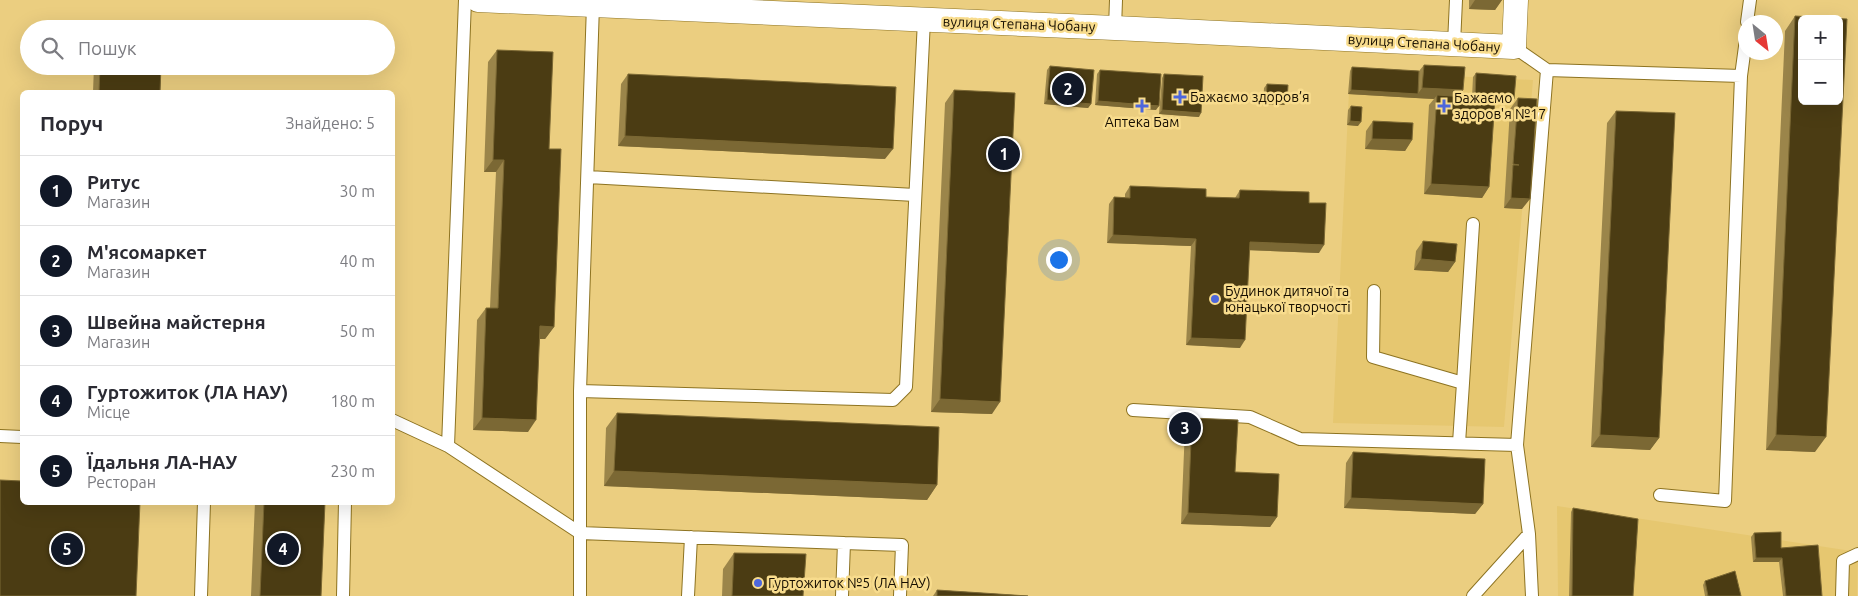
<!DOCTYPE html>
<html lang="uk">
<meta charset="utf-8">
<style>
body{margin:0;font-family:Ubuntu,sans-serif;background:#f2f2f3;color:#2b2b33}
.controls{position:absolute;right:15px;top:15px;display:grid;overflow:hidden;border-radius:8px;box-shadow:0 5px 20px #0002}
.controls button{width:45px;height:45px;display:grid;place-items:center;padding:0;border:0;border-bottom:1px solid #e1e1e2;background:#fff;color:#2b2b33;font:25px sans-serif}
.compass{position:absolute;left:1738px;top:15px;width:45px;height:45px;border-radius:50%;background:#fff;box-shadow:0 5px 20px #0002;rotate:150deg}
.you{position:absolute;left:1058px;top:259px;width:18px;height:18px;margin:-12px;border:4px solid #fff;border-radius:50%;background:#1a73e8;box-shadow:0 0 0 8px #1a73e833}
.badge{display:grid;place-items:center;width:32px;height:32px;border-radius:50%;background:#111827;color:#fff;font-size:16px;font-weight:700}
.pin{position:absolute;translate:-50% -50%;border:2px solid #fff;box-shadow:0 1px 5px #0006}
.list{margin:0;padding:0;list-style:none}
h2{display:flex;justify-content:space-between;align-items:center;height:65px;margin:0;padding:0 20px;font-size:21px}
h2 small{font-size:16px;font-weight:400;color:#7c7c81}
.list li{display:grid;grid-template-columns:32px 1fr auto;gap:15px;align-items:center;box-sizing:border-box;height:70px;padding:0 20px;border-top:1px solid #e1e1e2}
.list b{display:block;font-size:19px;white-space:nowrap}
.list p{margin:0;font-size:16px;white-space:nowrap;color:#7c7c81}
.list em{font-size:16px;font-style:normal;color:#7c7c81}
.icon{flex:none;width:28px;height:28px;fill:none;stroke:currentColor;stroke-width:2;stroke-linecap:round;stroke-linejoin:round}
.map{position:relative;flex:none;width:1858px;height:596px;overflow:hidden}
.search{position:absolute;background:#fff;box-shadow:0 5px 20px #0002;left:20px;top:20px;width:375px;height:55px;display:flex;align-items:center;gap:12px;box-sizing:border-box;padding:0 18px;border-radius:28px;color:#7c7c81;font-size:19px}
.panel{position:absolute;background:#fff;box-shadow:0 5px 20px #0002;left:20px;top:90px;width:375px;height:415px;border-radius:8px}
.map>svg:first-child{display:block}
.built{fill:#e6c770}
.lines{fill:none;stroke-linecap:round;stroke-linejoin:round}
.lane-casing{stroke:#8d7321;stroke-width:14}
.street-casing{stroke:#8d7321;stroke-width:25}
.lane{stroke:#fff;stroke-width:12}
.street{stroke:#fff;stroke-width:24}
.wall{fill:#9b854a}
.shaded-wall{fill:#7b6834}
.building{fill:#4b3c13;stroke:#7b6834;fill-rule:evenodd}
.poi-dot{fill:#4d67dc;stroke:#f8dc8d;stroke-width:2}
.labels{text-anchor:middle;stroke-width:5;stroke-linejoin:round;paint-order:stroke}
.street-label{font-size:14px;fill:#160e00;stroke:#f8dc8d}
.poi-label{font-size:14px;fill:#160e00;stroke:#f8dc8d;text-anchor:start}
</style>
<div class="map">
<svg width="1858" height="596" viewBox="0 0 1858 596">
<rect width="100%" height="100%" fill="#ebce80"/>
<!-- built -->
<path class="built" d="M1350,71L1533,80L1504,427L1333,423Z
M1557,506L1858,552L1857,596H1558Z"/>
<g class="lines">
<defs>
<path id="lane" d="M1747,22L1750,0
M1115,28L1116,0
M1454,44L1456,0
M1514,47L1547,70L1517,445L1529,534L1532,596
M1547,70L1741,76L1725,501L1660,495
M1741,76L1746,39
M588,177L915,195
M1374,291L1373,357L1463,383L1459,443
M1463,383L1473,224
M580,391L893,400L906,387L924,20
M1133,410L1250,417L1300,439L1517,445
M392,420L448,446L580,533L844,543L842,596
M0,436L22,437
M448,446L465,0
M844,543L902,545L900,596
M201,596L204,502
M343,596L345,502
M580,596V391L593,5
M688,596L691,537
M1473,596L1529,534
M1842,596L1843,561L1858,554"/>
<path id="street" d="M478,0L1115,28L1514,47L1516,0"/>
</defs>
<!-- lane casing -->
<use href="#lane" class="lane-casing"/>
<!-- street casing -->
<use href="#street" class="street-casing"/>
<!-- lane -->
<use href="#lane" class="lane"/>
<!-- street -->
<use href="#street" class="street"/>
</g>
<!-- wall -->
<path class="wall" d="M1469,0H1502L1495,10L1469,9Z
M1795,16L1815,452L1766,450L1785,31Z
M497,50L549,149L554,327L545,339H540L528,432L473,430L477,320L486,308H490L496,172H484L488,62Z
M1424,65L1463,90L1459,96L1472,97L1473,77L1476,73L1514,99L1512,103L1495,102L1489,187L1482,198L1424,194L1429,105L1434,99L1348,94L1350,71L1352,67L1419,71Z
M94,66H161L160,92H93Z
M1050,66L1091,104L1088,108L1044,104L1047,70Z
M1100,70L1156,110L1095,105L1097,74Z
M628,74L885,159L618,146L621,84Z
M1164,74L1199,117L1159,114L1162,78Z
M1267,84L1287,102L1284,105L1263,104L1264,88Z
M954,90L992,414L931,412L945,103Z
M1518,98L1522,209L1504,208L1510,109Z
M1351,106L1358,126L1347,125L1348,110Z
M1616,111L1659,438L1650,450L1591,447L1607,123Z
M1373,121L1412,140L1405,151L1365,149L1366,131Z
M1130,186L1206,197L1235,198L1240,190L1309,203L1319,253L1249,250L1240,348L1186,345L1191,246L1107,243L1109,204L1114,197H1125V194Z
M1423,241L1455,262L1448,272L1414,270L1416,251Z
M617,413L937,485L927,500L604,486L606,428Z
M1192,418L1235,472L1277,517L1270,527L1181,524L1185,428Z
M1353,452L1483,504L1475,514L1344,508L1346,463Z
M255,502H325L321,596H251Z
M1573,508L1633,596H1569L1571,512Z
M1754,533L1781,548L1822,596H1783L1779,562H1753L1751,537Z
M734,553L803,596H722L723,569Z
M1705,581L1741,596H1705L1703,585Z
M937,590L1028,596H933Z"/>
<!-- shaded-wall -->
<path class="shaded-wall" d="M1475,0H1502L1495,10L1469,9Z
M1422,88L1463,90L1456,101L1437,95L1434,99L1415,98Z
M1351,90L1418,94L1415,98L1348,94Z
M1475,97L1514,99L1512,103L1472,101Z
M1047,100L1091,104L1088,108L1044,104Z
M1098,101L1159,106L1156,110L1095,105Z
M1266,101L1287,102L1284,105L1263,104Z
M1162,110L1201,113L1199,117L1159,114Z
M1350,121L1361,122L1358,126L1347,125Z
M625,136L893,149L885,159L618,146Z
M1372,139L1412,140L1405,151L1365,149Z
M493,160H504L496,172H484Z
M1431,184L1489,187L1482,198L1424,194Z
M1511,198L1530,199L1522,209L1504,208Z
M1113,235L1196,239L1191,246L1107,243Z
M1250,242L1324,245L1319,253L1244,250Z
M1421,259L1455,262L1448,272L1414,270Z
M540,326L554,327L545,339H532Z
M1191,338L1245,340L1240,348L1186,345Z
M940,399L1000,402L992,414L931,412Z
M482,418L536,420L528,432L473,430Z
M1600,435L1659,438L1650,450L1591,447Z
M1776,435L1826,437L1815,452L1766,450Z
M614,471L937,485L927,500L604,486Z
M1351,498L1483,504L1475,514L1344,508Z
M1188,513L1277,517L1270,527L1181,524Z
M1756,558H1782L1779,562H1753Z"/>
<!-- building -->
<path class="building" d="M1795,16L1847,19L1826,437L1776,435ZM1802,19H1839V101H1802Z
M497,50L553,52L549,149H561L554,327L540,326L536,420L482,418L486,308H498L504,160H493Z
M1424,65L1465,67L1463,90L1422,88Z
M100,66H161L160,92H99Z
M1050,66L1094,70L1091,104L1047,100Z
M1352,67L1419,71L1418,94L1351,90Z
M1100,70L1161,74L1159,106L1098,101Z
M1476,73L1516,76L1514,99L1475,97Z
M628,74L896,87L893,149L625,136Z
M1164,74L1203,76L1201,113L1162,110Z
M1267,84L1288,85L1287,102L1266,101Z
M954,90L1015,93L1000,402L940,399Z
M1437,95L1495,99L1489,187L1431,184Z
M1518,98L1537,99L1530,199L1511,198L1513,165H1519L1513,164Z
M1351,106L1362,107L1361,122L1350,121Z
M1616,111L1675,113L1659,438L1600,435Z
M1373,121L1413,123L1412,140L1372,139Z
M1130,186L1206,189V197L1239,198L1240,190L1309,192V203H1326L1324,245L1250,242L1245,340L1191,338L1196,239L1113,235L1114,197L1130,198Z
M1423,241L1457,244L1455,262L1421,259Z
M617,413L939,427L937,485L614,471Z
M1192,418L1238,420L1235,472L1279,474L1277,517L1188,513Z
M1353,452L1485,459L1483,504L1351,498Z
M0,480L22,481V502H140L136,596H0Z
M264,502H325L321,596H260Z
M1573,508L1638,519L1633,596H1572Z
M1781,532V548L1818,545L1822,596H1786L1782,558H1756L1754,533Z
M734,553L806,554L803,596H732Z
M1735,571L1741,596H1708L1705,581Z
M937,590L1028,596H937Z"/>
<!-- markers -->
<g class="poi-dot">
<path d="M1177.5 89.5h5v5h5v5h-5v5h-5v-5h-5v-5h5z"/>
<path d="M1139.5 98.5h5v5h5v5h-5v5h-5v-5h-5v-5h5z"/>
<path d="M1441.5 98.5h5v5h5v5h-5v5h-5v-5h-5v-5h5z"/>
<circle cx="1215" cy="299" r="5"/>
<circle cx="758" cy="583" r="5"/>
</g>
<g class="labels">
<!-- street labels -->
<g class="street-label">
<text transform="translate(1019 24) rotate(2)" y="5">вулиця Степана Чобану</text>
<text transform="translate(1424 43) rotate(3)" y="5">вулиця Степана Чобану</text>
</g>
<!-- poi labels -->
<g class="poi-label">
<text x="1190" y="102">Бажаємо здоров’я</text>
<text x="1454" y="103">Бажаємо<tspan x="1454" dy="16">здоров'я №17</tspan></text>
<text x="1142" y="127" text-anchor="middle">Аптека Бам</text>
<text x="1225" y="296">Будинок дитячої та<tspan x="1225" dy="16">юнацької творчості</tspan></text>
<text x="768" y="588">Гуртожиток №5 (ЛА НАУ)</text>
</g>
</g>
</svg>
<div class="controls">
<button>+</button>
<button>−</button>
</div>
<svg class="compass" viewBox="-18 -18 36 36"><path d="M0-13l5 13h-10z" fill="#e53935"/><path d="M0 13l5-13h-10z" fill="#7c7c81"/></svg>
<div class="you"></div>
<div class="pin badge" style="left:1004px;top:154px">1</div>
<div class="pin badge" style="left:1068px;top:89px">2</div>
<div class="pin badge" style="left:1185px;top:428px">3</div>
<div class="pin badge" style="left:283px;top:549px">4</div>
<div class="pin badge" style="left:67px;top:549px">5</div>
<div class="search"><svg class="icon" aria-label="search" viewBox="0 0 24 24"><circle cx="10" cy="10" r="6"/><path d="M15 15l6 6"/></svg>Пошук</div>
<section class="panel">
<h2>Поруч<small>Знайдено: 5</small></h2>
<ul class="list">
<li><span class="badge">1</span><div><b>Ритус</b><p>Магазин</p></div><em>30 m</em></li>
<li><span class="badge">2</span><div><b>М'ясомаркет</b><p>Магазин</p></div><em>40 m</em></li>
<li><span class="badge">3</span><div><b>Швейна майстерня</b><p>Магазин</p></div><em>50 m</em></li>
<li><span class="badge">4</span><div><b>Гуртожиток (ЛА НАУ)</b><p>Місце</p></div><em>180 m</em></li>
<li><span class="badge">5</span><div><b>Їдальня ЛА-НАУ</b><p>Ресторан</p></div><em>230 m</em></li>
</ul>
</section>
</div>
